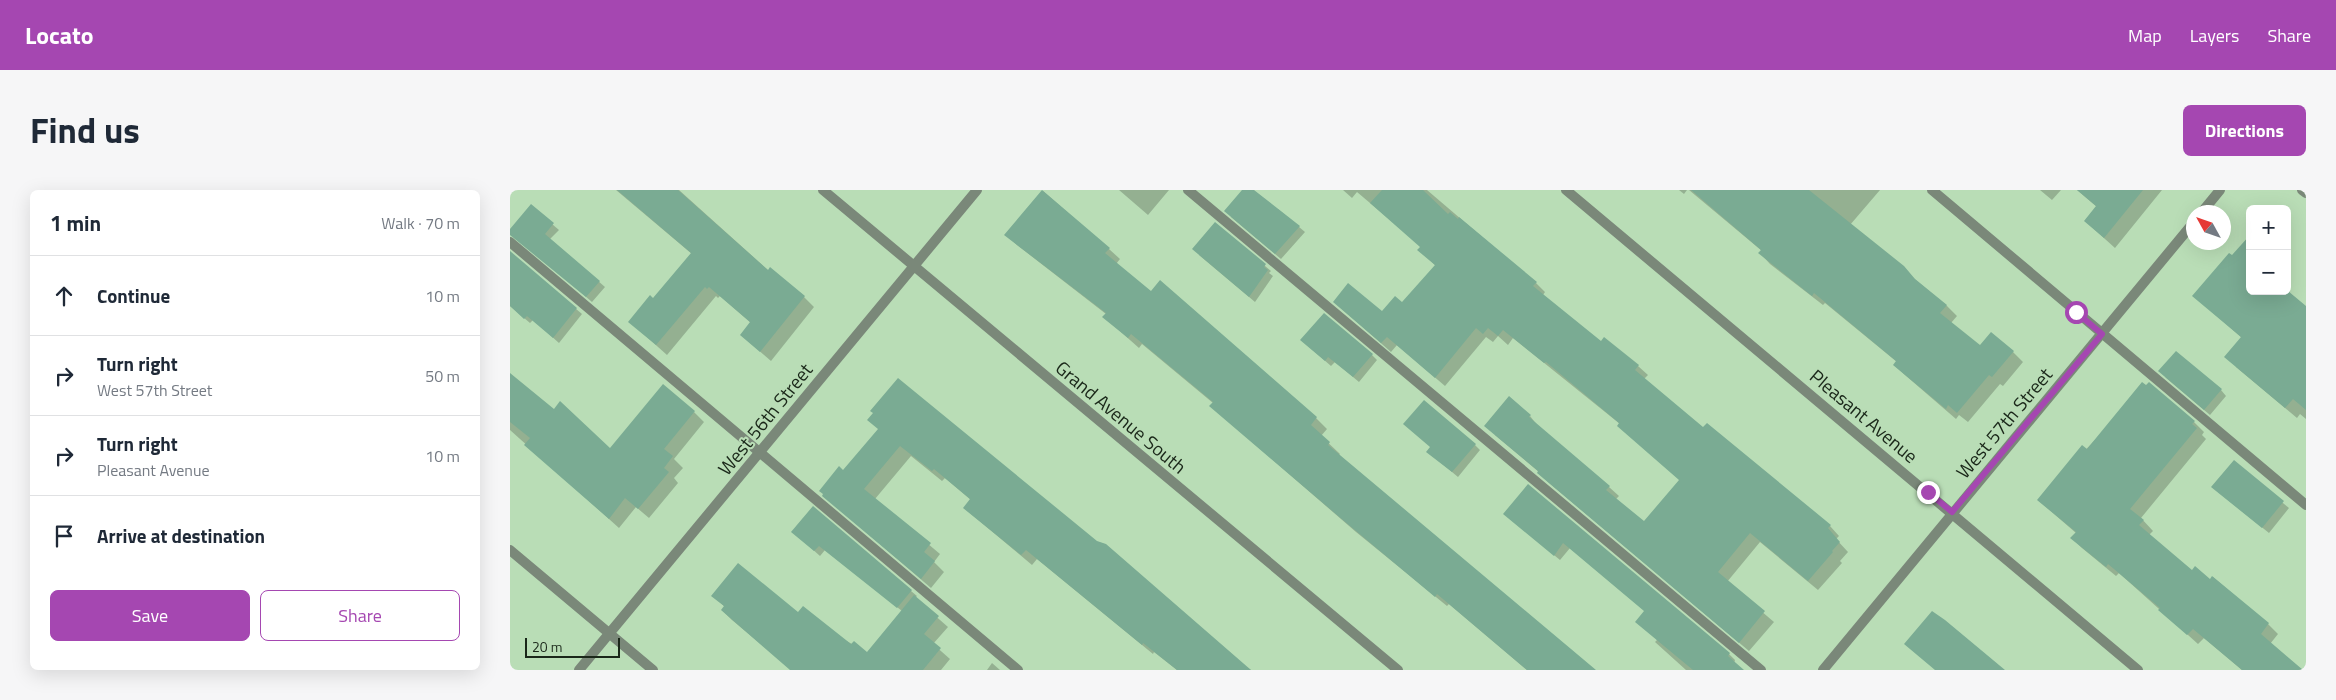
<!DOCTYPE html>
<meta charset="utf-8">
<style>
body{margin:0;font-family:"Titillium Web",sans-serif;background:#f6f6f7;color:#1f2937}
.controls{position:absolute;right:15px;top:15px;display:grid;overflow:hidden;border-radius:8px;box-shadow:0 5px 20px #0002}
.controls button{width:45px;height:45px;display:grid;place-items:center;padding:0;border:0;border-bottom:1px solid #e0e1e3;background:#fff;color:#1f2937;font:25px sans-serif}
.compass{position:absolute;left:1676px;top:15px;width:45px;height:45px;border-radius:50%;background:#fff;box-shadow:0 5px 20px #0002;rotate:310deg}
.scale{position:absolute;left:15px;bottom:12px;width:95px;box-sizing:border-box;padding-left:5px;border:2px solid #1a2719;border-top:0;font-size:14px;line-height:18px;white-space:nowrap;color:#1a2719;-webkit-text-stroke:4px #b9ddb6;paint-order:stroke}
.stop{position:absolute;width:15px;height:15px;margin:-11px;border:4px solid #a547b1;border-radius:50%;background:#fff}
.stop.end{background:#a547b1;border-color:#fff;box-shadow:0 1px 5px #0008}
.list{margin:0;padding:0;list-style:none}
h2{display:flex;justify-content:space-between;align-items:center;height:65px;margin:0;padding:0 20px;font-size:21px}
h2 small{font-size:16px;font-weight:400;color:#747a83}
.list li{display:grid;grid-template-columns:32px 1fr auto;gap:15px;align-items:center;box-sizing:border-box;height:80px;padding:0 20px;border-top:1px solid #e0e1e3}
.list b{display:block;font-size:19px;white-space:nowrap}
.list p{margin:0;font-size:16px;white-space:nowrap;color:#747a83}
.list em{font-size:16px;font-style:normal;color:#747a83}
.actions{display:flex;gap:10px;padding:15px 20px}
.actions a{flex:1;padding:11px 0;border:1px solid #a547b1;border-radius:8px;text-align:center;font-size:18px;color:#a547b1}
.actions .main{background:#a547b1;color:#fff}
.icon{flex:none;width:28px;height:28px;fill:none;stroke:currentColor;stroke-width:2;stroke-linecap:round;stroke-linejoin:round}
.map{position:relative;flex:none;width:1796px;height:480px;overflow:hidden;border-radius:8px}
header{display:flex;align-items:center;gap:30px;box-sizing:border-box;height:70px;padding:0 25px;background:#a547b1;color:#fff}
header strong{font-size:24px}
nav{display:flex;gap:28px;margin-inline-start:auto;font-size:18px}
.intro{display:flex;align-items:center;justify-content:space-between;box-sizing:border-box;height:120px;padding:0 30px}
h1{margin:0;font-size:35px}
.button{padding:12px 22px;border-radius:8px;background:#a547b1;color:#fff;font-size:18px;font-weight:700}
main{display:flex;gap:30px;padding:0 30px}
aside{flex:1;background:#fff;border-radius:8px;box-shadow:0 5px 20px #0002}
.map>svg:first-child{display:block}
.shadow{fill:#0003}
.building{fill:#7aab93}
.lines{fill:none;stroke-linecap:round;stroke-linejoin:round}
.lane{stroke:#7a8879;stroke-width:10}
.street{stroke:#7a8879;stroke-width:10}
.route{stroke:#a547b1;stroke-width:6}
.labels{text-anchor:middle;stroke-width:4;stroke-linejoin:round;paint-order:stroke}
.street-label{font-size:19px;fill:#1a2719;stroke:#b9ddb6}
</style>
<header>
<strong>Locato</strong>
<nav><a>Map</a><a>Layers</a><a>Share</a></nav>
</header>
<div class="intro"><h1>Find us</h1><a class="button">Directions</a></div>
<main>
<aside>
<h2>1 min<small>Walk · 70 m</small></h2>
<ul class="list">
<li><svg class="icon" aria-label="ahead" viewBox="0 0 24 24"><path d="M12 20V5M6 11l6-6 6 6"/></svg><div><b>Continue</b></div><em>10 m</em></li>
<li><svg class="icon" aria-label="right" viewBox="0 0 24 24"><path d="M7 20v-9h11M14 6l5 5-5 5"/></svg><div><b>Turn right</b><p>West 57th Street</p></div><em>50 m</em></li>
<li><svg class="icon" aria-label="right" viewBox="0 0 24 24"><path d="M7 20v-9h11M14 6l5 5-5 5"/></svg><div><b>Turn right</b><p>Pleasant Avenue</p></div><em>10 m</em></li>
<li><svg class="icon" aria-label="arrive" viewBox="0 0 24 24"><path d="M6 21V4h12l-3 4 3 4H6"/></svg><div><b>Arrive at destination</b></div></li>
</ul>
<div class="actions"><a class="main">Save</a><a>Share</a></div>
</aside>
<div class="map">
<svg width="1796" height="480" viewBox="0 0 1796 480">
<rect width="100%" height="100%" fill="#b9ddb6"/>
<!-- shadow -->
<path class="shadow" d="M106,0H169L259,81L294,107L304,117L261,171L231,145L241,133L210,106L208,108L206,106L157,165L120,132L144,110L182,64Z
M609,0H659L638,25Z
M733,0H742L767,21L768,19L795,42L771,69L721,27Z
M833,0H917L1026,93L1035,102L1033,105L1091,153L1128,176L1138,185L1134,189L1194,239L1320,336L1329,346L1326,349L1338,362L1330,371L1332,373L1308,400L1250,352L1217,392L1264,432L1239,461L1038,292L1029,282L985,245L1020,226L1028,236L1099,297L1109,306L1106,309L1135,333L1170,290L1110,234L1003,148L998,155L988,146L983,152L976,147L935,196L887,155L881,162L824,112L872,123L892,113L926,76L909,60L912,57L847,2L842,8Z
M1169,0H1177L1174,4Z
M1179,0H1370L1340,35L1437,116L1447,126L1441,133L1471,157L1503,162L1513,172L1493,196L1490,194L1458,232L1449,225L1446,229L1395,185L1384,175L1387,172L1315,113L1313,115L1260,74L1250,63L1252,61Z
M1530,0H1551L1542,10Z
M1567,0H1652L1605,58L1575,31L1587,17Z
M533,1L599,59L610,69L606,74L641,102L650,92L806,228L817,239L811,246L830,264L828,266L1084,480H1017L939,414L937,416L846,342L712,226L703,213L632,154L629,158L594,127L596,124L507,55L496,45Z
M21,16L49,40L40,49L95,97L82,112L33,70Z
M705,34L761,81L759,83L763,86L745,112L689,65Z
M1723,67L1740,101L1796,118V229L1790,224L1787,228L1726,177L1732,148L1684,106Z
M17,77L72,124L49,153L23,130L20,133L0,116V98Z
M798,156L862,165L867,170L849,192L825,172L821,176Z
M0,185L44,221L100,260L184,222L194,232L164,269L173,278L164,288L168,293L139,328L126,317L109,338L0,240Z
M1655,187L1711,200L1716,206L1700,225Z
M1639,193L1684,232L1694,242L1692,245L1696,249L1631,328L1643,341L1639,345L1682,382L1700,391L1703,387L1758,434L1768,444L1760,454L1791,480H1732L1694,448L1688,454L1609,383L1606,386L1572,358L1562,348L1566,343L1528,310Z
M369,240L741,480H667L644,462L643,464L527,369L522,375L454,318L461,310L435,288L432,291L401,266L365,309L430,364L424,372L434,382L421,398L314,306Z
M965,255L970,260L948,287L924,267Z
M1724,272L1779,318L1759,343L1708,302Z
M1018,296L1219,464L1225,470L1222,480H1176L1145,452L1147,450L1135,421L1060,358L1050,370L1000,329Z
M283,342L401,401L407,406L405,408L438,437L423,454L440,469L431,480H282L222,430L212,420L215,417L203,406L288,424L358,463L392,421L315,360L310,366Z
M482,473L490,480H477Z"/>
<!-- building -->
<path class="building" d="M107,0H168L258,80L260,77L295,106L250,162L230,145L240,132L199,97L197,99L195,97L146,155L118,132L140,105L143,108L181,63Z
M532,0L600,58L595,63L641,101L650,90L807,227L801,235L820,252L818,255L1086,480H1017L927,404L925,407L834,331L699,216L703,212L621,144L618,148L592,127L596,123L494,45Z
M732,0H744L790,36L765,64L714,21Z
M872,0H913L938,24L940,22L948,29L949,27L1027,92L1023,96L1091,151L1094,147L1129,175L1125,180L1193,237L1197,233L1321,335L1318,338L1330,352L1322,361L1323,362L1298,391L1240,343L1208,382L1255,421L1229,453L1027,283L1028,281L974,236L999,206L1021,225L1019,227L1100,296L1096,300L1134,331L1169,290L1107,236L1109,233L1036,172L1034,173L993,140L988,146L978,138L973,144L966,138L925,188L877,147L871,153L823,112L838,93L872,121L885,106L892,112L925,75L907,60L910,57L860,13Z
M1181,0H1299L1394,76L1405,89L1437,115L1430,123L1470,155L1481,142L1504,161L1482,187L1479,185L1447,223L1438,215L1436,219L1383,175L1386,171L1304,103L1302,106L1248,63L1251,60Z
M1567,0H1633L1594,48L1574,31L1586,16Z
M21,14L44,33L35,44L90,91L76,107L0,45V39Z
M705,32L756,74L754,77L758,80L739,107L682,59Z
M1740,45V101H1778L1796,116V220L1783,209L1775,218L1714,167L1731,147L1682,106L1719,63L1722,65Z
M0,61L67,118L43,148L17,126L14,129L0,116Z
M814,123L863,164L843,187L818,167L815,171L790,150Z
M1666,161L1712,199L1694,220L1648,181Z
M0,183L44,219L50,211L100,258L153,194L185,221L154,259L163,266L154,278L159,282L128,319L115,308L99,329L14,255L20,248L0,232Z
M388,188L587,351L596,354L741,480H667L633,453L632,455L516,360L511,365L453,318L460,309L424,279L422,281L390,256L354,299L421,353L414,362L425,371L411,389L312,306L313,304L309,301L329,276L333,280L368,239L357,230L363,223L360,221Z
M1632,192L1636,195L1639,192L1685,231L1682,234L1687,238L1620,319L1634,330L1629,335L1682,380L1685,376L1700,389L1702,386L1759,433L1751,444L1793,480H1732L1683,439L1677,445L1648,420L1650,418L1598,374L1596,377L1560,348L1566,342L1527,310L1572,255L1577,259Z
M914,210L966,254L942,282L916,262L920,257L893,234Z
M1724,270L1774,311L1752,338L1701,297Z
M1018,294L1220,463L1218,466L1234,480H1183L1125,432L1134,421L1053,353L1044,366L993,324Z
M303,316L402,400L387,418L309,356L304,361L281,342Z
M228,373L288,422L293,416L341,454L344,451L357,462L404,405L429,426L414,444L431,458L413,480H280L211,420L214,416L201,406Z
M1422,421L1435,430L1495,480H1425L1394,454Z"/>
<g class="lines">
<!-- lane -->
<path class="lane" d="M678,0L1251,480
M1422,0L1796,315
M0,52L508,480"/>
<!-- street -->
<path class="street" d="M313,0L888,480
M1056,0L1628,480
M1792,0L1796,3
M1692,22L1710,0
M0,360L143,480
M69,480L467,0
M1313,480L1684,32"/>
</g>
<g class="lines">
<!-- route -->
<path class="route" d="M1418,302L1442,322L1592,144L1566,122"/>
</g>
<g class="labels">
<!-- street labels -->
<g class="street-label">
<text transform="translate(1354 226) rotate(40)" y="7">Pleasant Avenue</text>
<text transform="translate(611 227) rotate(40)" y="7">Grand Avenue South</text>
<text transform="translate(255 229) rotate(-51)" y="7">West 56th Street</text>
<text transform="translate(1494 233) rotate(-50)" y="7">West 57th Street</text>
</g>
</g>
</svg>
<div class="controls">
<button>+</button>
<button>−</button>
</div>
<svg class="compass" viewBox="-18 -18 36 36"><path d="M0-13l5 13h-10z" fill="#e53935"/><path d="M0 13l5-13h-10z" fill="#747a83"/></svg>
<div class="scale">20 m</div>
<div class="stop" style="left:1566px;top:122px"></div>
<div class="stop end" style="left:1418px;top:302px"></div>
</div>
</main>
